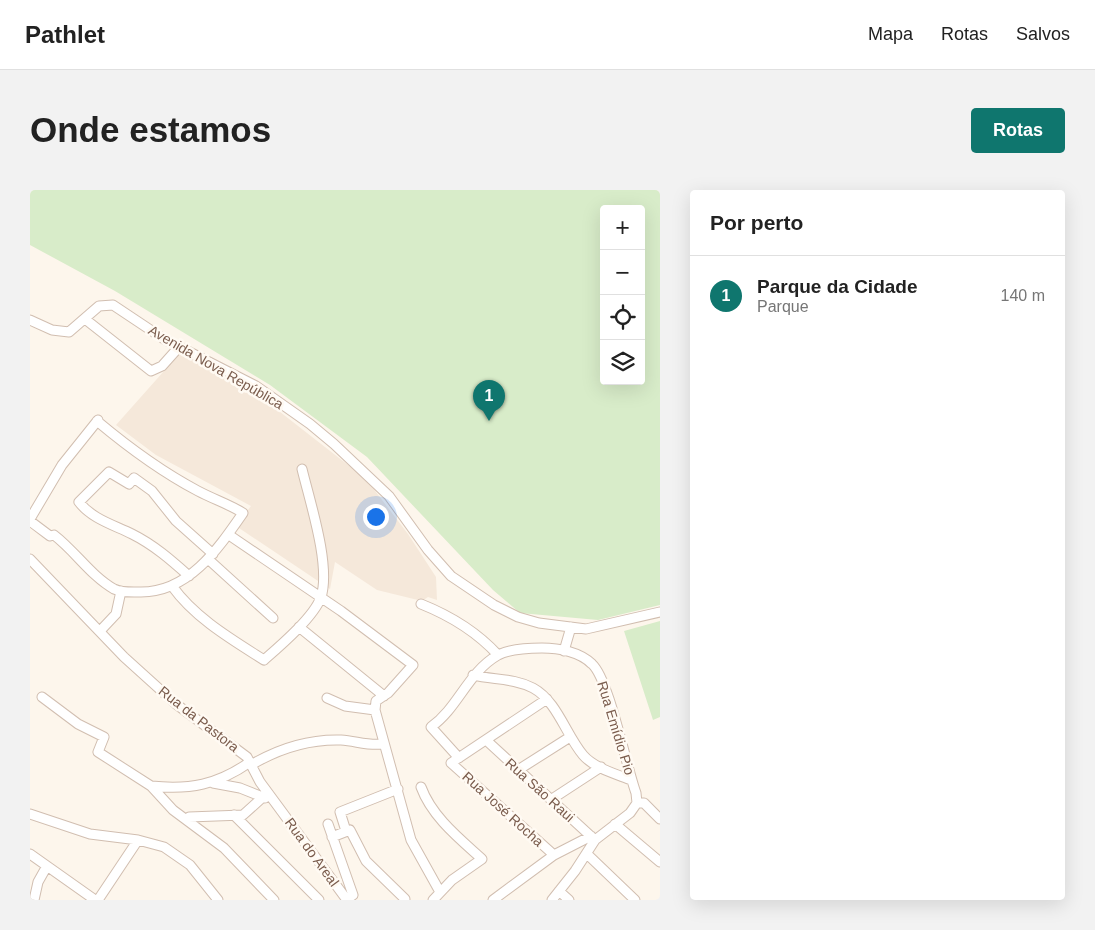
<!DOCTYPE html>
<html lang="pt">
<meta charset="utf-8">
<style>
body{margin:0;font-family:Helvetica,sans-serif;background:#f2f2f2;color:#222}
.controls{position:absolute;right:15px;top:15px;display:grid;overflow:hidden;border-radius:5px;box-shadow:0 5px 20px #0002}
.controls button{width:45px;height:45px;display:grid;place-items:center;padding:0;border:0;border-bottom:1px solid #e0e0e0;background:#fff;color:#222;font:25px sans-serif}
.you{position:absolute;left:345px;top:326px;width:18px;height:18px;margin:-12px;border:4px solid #fff;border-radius:50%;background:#1a73e8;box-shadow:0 0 0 8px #1a73e833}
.badge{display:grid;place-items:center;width:32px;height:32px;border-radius:50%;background:#0f766e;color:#fff;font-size:16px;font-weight:700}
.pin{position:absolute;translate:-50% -41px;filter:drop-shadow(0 1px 2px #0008)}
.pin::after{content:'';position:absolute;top:26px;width:18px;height:15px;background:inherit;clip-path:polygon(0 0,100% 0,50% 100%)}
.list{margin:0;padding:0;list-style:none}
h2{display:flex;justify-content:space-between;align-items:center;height:65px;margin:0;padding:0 20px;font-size:21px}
h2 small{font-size:16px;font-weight:400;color:#767676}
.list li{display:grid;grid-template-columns:32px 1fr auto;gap:15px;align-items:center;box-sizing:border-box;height:80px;padding:0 20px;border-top:1px solid #e0e0e0}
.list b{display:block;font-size:19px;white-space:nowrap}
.list p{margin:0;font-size:16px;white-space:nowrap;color:#767676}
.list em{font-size:16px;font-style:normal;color:#767676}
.icon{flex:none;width:28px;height:28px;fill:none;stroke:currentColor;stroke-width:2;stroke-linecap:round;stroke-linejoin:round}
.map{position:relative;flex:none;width:630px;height:710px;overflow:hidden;border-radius:5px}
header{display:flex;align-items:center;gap:30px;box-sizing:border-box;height:70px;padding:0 25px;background:#fff;border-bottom:1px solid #e0e0e0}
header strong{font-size:24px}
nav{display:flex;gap:28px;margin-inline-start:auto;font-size:18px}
.intro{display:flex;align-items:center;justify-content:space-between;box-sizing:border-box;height:120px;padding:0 30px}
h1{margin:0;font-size:35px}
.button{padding:12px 22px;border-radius:5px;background:#0f766e;color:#fff;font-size:18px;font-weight:700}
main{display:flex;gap:30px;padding:0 30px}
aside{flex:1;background:#fff;border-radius:5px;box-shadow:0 5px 20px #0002}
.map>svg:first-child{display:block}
.residential{fill:#f5e8da}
.green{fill:#d8ecc9;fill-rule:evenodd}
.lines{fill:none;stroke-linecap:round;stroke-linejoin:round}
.minor-casing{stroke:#d1beb0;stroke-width:11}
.minor{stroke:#fff;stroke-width:9}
.labels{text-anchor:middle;stroke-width:5;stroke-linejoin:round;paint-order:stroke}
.street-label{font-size:14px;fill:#7a5c4d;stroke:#fffaf3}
</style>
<header>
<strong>Pathlet</strong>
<nav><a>Mapa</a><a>Rotas</a><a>Salvos</a></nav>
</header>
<div class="intro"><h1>Onde estamos</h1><a class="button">Rotas</a></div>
<main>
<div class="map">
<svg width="630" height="710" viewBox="0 0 630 710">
<rect width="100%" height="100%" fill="#fdf6ec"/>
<!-- residential -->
<path class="residential" d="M150,163L236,211L336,289L378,344L406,387L407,410L398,407L392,411L347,400L305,372L300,399L206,336L221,316L126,265L86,235Z"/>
<!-- green -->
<path class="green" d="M0,0H630V415L568,430L490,423L463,400L337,267L240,195L85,101L0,55ZM574,19H611V191H574Z
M630,431V527L623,530L594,441Z"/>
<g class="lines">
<defs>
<path id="minor" d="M55,129L121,181L132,176L149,157
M0,130L22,140L39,142L69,116L83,115L134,149L226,196L280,234L304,254L359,306L398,360L421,386L464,415L488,427L509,433L556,439L630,422
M0,329L32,275L68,230
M0,331L20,346L24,345C45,361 61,386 84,399C92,403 102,402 111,402C159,402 188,359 213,323C201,315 183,309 168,301C132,282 98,257 67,231
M199,345L311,421L383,475L358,503L346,511L345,520L381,650L410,702
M0,369L94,467L146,514L217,567L230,592L317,710
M178,369L243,428
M159,386C141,370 124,355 102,344C84,335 62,329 49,312L79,282L99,294L104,288L122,301L146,331L183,364
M142,396C165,428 201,449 234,470C250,456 284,427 291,407C301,376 280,312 272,279
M391,414C421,426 446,441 468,465
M269,437L354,506
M70,441L86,424L91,401
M534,461L541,437
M443,485C463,490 484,488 503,498C527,511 536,545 553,565C564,578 586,584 601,590
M12,507L48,534L74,547L68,562L121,596L143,620L194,658L244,710
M297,508L315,516L345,520
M517,509L421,573L524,665
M456,550L565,650
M429,568L401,537C428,518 438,482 468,465C480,459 499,458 512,458C529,458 550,462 562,474C579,489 596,576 606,603L607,613L600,623L565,650L545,681L522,710
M221,575C248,559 279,549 311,550C326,551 338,556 353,554
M488,580L540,547
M183,593L210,598L235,608
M121,596C160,600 187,595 220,572
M391,597C402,627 430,649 452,669L422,690L403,710
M522,609L571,577
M607,613H614L630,629
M0,624L60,644L108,650L134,657L160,675L188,710
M204,625L289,710
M159,627L213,625L233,607
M298,634L323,705L317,709
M585,634L630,672
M316,641L310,622L368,599
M302,647L320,640L336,671L375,709
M0,664L65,710
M557,664L605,710
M529,701L539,710
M4,710L8,692L17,676
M68,710L108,650
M463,710L524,665L561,646"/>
</defs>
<!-- minor casing -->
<use href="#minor" class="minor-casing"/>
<!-- minor -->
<use href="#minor" class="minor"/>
</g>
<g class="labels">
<!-- street labels -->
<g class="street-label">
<text transform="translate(186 177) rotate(30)" y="5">Avenida Nova República</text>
<text transform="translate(169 529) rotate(38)" y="5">Rua da Pastora</text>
<text transform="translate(586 538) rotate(73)" y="5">Rua Emídio Pio</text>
<text transform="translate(510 600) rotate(42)" y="5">Rua São Raui</text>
<text transform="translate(473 619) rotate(42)" y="5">Rua José Rocha</text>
<text transform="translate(282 662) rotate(54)" y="5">Rua do Areal</text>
</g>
</g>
</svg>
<div class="controls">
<button>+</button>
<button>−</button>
<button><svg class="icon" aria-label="locate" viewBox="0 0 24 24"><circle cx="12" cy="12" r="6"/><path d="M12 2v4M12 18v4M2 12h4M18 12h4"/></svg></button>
<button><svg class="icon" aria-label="layers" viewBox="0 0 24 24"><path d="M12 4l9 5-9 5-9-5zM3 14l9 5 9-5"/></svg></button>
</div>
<div class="you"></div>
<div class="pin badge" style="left:459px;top:231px">1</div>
</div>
<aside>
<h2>Por perto<small></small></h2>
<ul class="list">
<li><span class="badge">1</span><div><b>Parque da Cidade</b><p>Parque</p></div><em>140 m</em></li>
</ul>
</aside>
</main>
